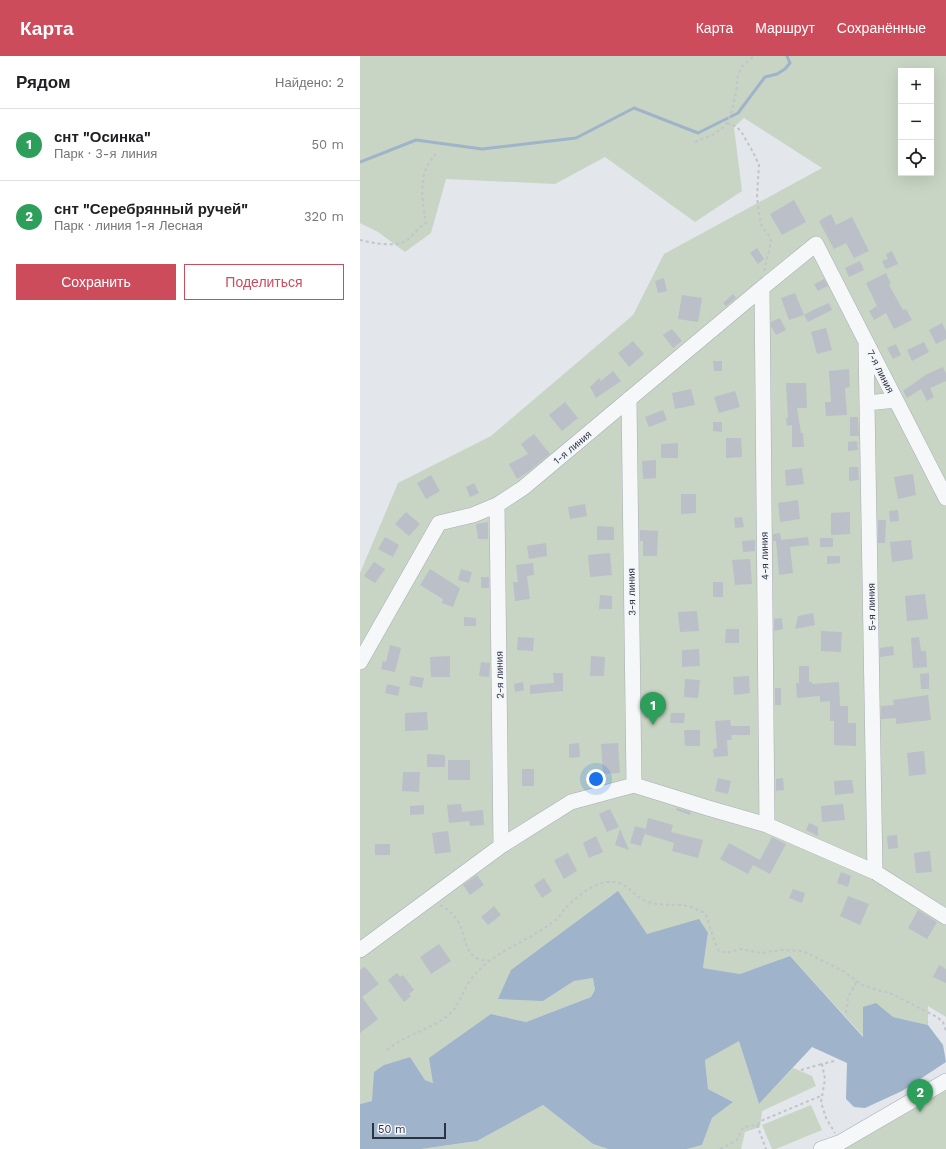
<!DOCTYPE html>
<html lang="ru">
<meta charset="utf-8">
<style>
body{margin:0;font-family:"Work Sans",sans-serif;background:#f6f6f6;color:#202124}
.controls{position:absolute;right:12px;top:12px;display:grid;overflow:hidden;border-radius:0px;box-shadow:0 4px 16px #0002}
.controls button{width:36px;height:36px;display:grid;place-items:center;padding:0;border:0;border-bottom:1px solid #e0e0e0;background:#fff;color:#202124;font:20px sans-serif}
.scale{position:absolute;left:12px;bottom:10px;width:74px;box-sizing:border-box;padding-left:4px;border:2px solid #2b3343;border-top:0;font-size:11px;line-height:14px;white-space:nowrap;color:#2b3343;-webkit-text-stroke:3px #f3f5f8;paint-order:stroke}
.you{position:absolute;left:236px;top:723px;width:14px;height:14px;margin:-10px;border:3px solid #fff;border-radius:50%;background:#1a73e8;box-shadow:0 0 0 6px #1a73e833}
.badge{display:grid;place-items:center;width:26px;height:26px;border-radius:50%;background:#cd4c5c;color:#fff;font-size:13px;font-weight:700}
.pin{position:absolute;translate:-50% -33px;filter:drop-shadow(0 1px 2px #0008)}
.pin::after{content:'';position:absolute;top:21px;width:14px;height:12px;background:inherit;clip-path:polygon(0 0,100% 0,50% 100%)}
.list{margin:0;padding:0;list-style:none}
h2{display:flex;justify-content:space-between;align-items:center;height:52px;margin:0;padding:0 16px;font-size:17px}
h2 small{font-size:13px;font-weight:400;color:#757577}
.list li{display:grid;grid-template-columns:26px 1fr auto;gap:12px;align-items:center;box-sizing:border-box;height:72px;padding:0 16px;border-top:1px solid #e0e0e0}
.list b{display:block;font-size:15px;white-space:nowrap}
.list p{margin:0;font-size:13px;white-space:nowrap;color:#757577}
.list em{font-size:13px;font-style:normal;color:#757577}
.actions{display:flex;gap:8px;padding:12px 16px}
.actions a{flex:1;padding:9px 0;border:1px solid #cd4c5c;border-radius:0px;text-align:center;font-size:14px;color:#cd4c5c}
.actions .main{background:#cd4c5c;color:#fff}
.icon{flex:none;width:22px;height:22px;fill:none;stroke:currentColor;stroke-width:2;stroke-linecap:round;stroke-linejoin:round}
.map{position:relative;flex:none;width:586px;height:1093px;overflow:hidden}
header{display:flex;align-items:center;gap:24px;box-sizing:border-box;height:56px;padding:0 20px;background:#cd4c5c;color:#fff}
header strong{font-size:19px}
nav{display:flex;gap:22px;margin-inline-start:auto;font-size:14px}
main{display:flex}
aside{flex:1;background:#fff}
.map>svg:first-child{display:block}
.green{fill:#c8d5c4;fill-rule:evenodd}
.water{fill:#9fb3ca}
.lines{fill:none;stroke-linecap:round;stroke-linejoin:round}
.stream{stroke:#9fb3ca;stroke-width:3}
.building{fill:#babfc8}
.minor-casing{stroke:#a8adb5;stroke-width:16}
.path{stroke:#c1c4ca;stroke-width:2;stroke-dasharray:3 3;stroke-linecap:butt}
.minor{stroke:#f6f7f9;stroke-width:15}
.labels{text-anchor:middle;stroke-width:3;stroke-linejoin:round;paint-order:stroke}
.street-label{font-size:10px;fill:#2b3343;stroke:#f3f5f8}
</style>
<header>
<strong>Карта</strong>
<nav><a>Карта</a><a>Маршрут</a><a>Сохранённые</a></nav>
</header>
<main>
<aside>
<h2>Рядом<small>Найдено: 2</small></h2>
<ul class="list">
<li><span class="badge" style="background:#2e9e5b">1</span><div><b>снт &quot;Осинка&quot;</b><p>Парк · 3-я линия</p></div><em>50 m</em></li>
<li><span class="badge" style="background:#2e9e5b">2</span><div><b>снт &quot;Серебрянный ручей&quot;</b><p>Парк · линия 1-я Лесная</p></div><em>320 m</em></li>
</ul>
<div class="actions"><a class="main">Сохранить</a><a>Поделиться</a></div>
</aside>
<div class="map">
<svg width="586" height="1093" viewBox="0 0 586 1093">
<rect width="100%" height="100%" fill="#e3e6eb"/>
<!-- green -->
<path class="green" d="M0,0H586V961L568,950V969L533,961L504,981L430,900L380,918L343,912L348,878H287L257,836L183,945L214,925L233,922L235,935L231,941L166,966L131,958L73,1027L65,1024L50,1001L24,1009L12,1045L0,1048V517L38,427L131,380L273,259L304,198L462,112L384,62L374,71L382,135L335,166L245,101L195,128L86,123L71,177L45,196L18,176L0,167ZM541,15H571V117H541Z
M379,984L399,1048L433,1012L452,1020L456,1030L402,1055L400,1071L385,1076L381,1093H327L342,1089L352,1062L373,1046L348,1033L345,1004Z
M586,1025V1093H461Z
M183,1049L233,1088L248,1093H61L117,1085Z
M451,1049L462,1074L416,1093H412L402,1069Z"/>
<!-- water -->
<path class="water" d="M258,835L287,878L339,863L348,877L343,912L380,918L430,900L503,981V951L516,947L533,961L568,969L583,989L586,1006L542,1035L505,1052L494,1051L486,1043L487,1007L452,991L399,1048L379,985L345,1004L348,1033L373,1046L352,1062L342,1089L327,1093H248L233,1088L183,1049L117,1085L61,1093H0V1048L12,1045L14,1016L24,1009L50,1001L65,1024L73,1027L69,1002L131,958L166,966L231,941L235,934L233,922L214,925L183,945L138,943L151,914Z"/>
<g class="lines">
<!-- stream -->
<path class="stream" d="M0,106L56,84L122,93L216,82L274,52L338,77L378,57L405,21L417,18L425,13L430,7L427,0"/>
</g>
<!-- building -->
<path class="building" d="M434,144L446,166L422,179L410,158Z
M471,158L476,169L492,161L509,195L494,202L486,187L474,193L459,165Z
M397,192L404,203L398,208L390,197Z
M532,195L538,208L526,213L522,205L528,203L526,198Z
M500,205L504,214L489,221L485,212Z
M526,217L531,228L529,229L543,254L546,253L552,264L534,273L526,257L514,264L509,255L517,250L506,227Z
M304,222L307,235L298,237L295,225Z
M464,223L468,230L458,235L454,228Z
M435,237L444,259L429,264L421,242Z
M373,238L376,242L366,250L363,247Z
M322,239L342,242L338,266L318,263Z
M469,247L472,254L448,266L444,259L455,253Z
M420,262L426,274L416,279L411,270V266Z
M582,267L586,275V283L576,288L569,274Z
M466,272L472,294L457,298L451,276Z
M312,273L322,285L313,292L303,279Z
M273,285L284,298L269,311L258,297Z
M564,286L569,296L552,305L547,294Z
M536,288L541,299L533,303L527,292Z
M353,305H362V315H354Z
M583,311L586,318V325L570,332L574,341L567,345L561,333L547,342L543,335L567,318Z
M489,313L490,331L485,332L487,359L466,360L465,346H471L469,315Z
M253,315L261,325L236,342L230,331L239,322L241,325Z
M426,327H446L447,352H437L441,377H443L444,391H432V369L427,370L426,362H428Z
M331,333L335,349L315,353L312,337Z
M375,335L380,351L359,357L354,341Z
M205,346L218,362L202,375L189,359Z
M303,354L307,364L289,371L285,361Z
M490,361H498L499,380H490Z
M353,366H362V376L353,375Z
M174,378L190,398L168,416L157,423L149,408L168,398L161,388Z
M366,382H381L382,401L366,402Z
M497,385L498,394L488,395V386Z
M318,387V402H301V388Z
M296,404V422L283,423L282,405Z
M489,411H498L499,424L489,425Z
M442,412L444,428L426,430L425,414Z
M553,418L556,439L538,443L534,421Z
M71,419L80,435L66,443L57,427Z
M114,427L119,437L110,441L106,431Z
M321,438H336V457L321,458Z
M438,444L440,463L420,466L418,447Z
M225,448L227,460L210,463L208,451Z
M538,454L539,465L530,466L529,455Z
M46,456L60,468L49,480L35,468Z
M490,456V478L471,479V457Z
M382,461L384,471L375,472L374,462Z
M518,464H526L525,487H518Z
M128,466V483H118L116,468Z
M237,470L254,471V484H237Z
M280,474L298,475L297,500H283V485H280Z
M420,477L421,484L448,481L449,489L430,491L433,517L419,519L416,485H413V478Z
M25,481L39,489L33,501L18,493Z
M460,482H473V491H460Z
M395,484V495L383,496L382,485Z
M551,484L553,503L532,506L530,486Z
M186,487L187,500L169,503L167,490Z
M250,497L252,519L230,521L228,499Z
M467,500H480V507L467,508Z
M390,503L392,528L375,529L372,504Z
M14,506L25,513L15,527L4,520Z
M173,507L174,519L167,520L170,543L155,545L153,526H158L156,509Z
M70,513L100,532L93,551L82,547L83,543L60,529Z
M101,513L112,516L109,527L98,524Z
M121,521H129V532H121Z
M353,526H363V541H353Z
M565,538L568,563L547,565L545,540Z
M240,539L252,540V553H239Z
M337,555L339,575L320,576L318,556Z
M453,557L455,569L435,573L438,560Z
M104,561L116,562V570H104Z
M422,562L423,573L414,575V563Z
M366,573H379V587H365Z
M461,575L482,576L481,596L461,595Z
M158,581L174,582L173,595L157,594Z
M559,581L561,595H566L567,611L553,612L551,582Z
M30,589L41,592L35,616L21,613L23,605L26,606Z
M533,590L534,599L520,601V592Z
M339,593L340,610L322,611V594Z
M90,600V621H71L70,601Z
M231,600L245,601L244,620H230Z
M121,606L130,607L129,621L119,620Z
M439,610H449V626H452V628L479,626L480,650H488V667H496V690L474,689V665H470V645L460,646V640L437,642L436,627H439Z
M193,617H203V635L170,638V629L194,627Z
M569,617V633H561L560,618Z
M51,620L64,622L62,632L49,629Z
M389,620L390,637L374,639L373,621Z
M325,623L340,624L338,642L324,641Z
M163,626L164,634L155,636L154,628Z
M27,628L40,631L38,640L25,637Z
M415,632H421V649H415Z
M568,639L571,664L536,668V662L521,663V650L534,649L533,644Z
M296,652V662H285L284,653Z
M67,656L68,674L45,675V657Z
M311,657H325L324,667H310Z
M370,664L371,670H390V679H371L372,684H367L368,700L354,701L353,693L357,692L355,665Z
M324,674H340V690H325Z
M219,687L220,701L209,702V688Z
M258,687L260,717L243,718L241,688Z
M564,695L566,718L549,720L547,697Z
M67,698L85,699V711H67Z
M88,704H110V724H88Z
M162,713H174V730H162Z
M43,716H60L59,736L42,735Z
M358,722L371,725L368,738L355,735Z
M423,722L424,734L416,735V723Z
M492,724L494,737L475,739L474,725Z
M101,748L102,756L123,754L124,769L110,770L109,765L89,767L87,749Z
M483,748L485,764L462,766L461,750Z
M64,749V758L50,759V750Z
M317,752L331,756L330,759L316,754Z
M250,753L259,771L247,776L239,758Z
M288,762L313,769L311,776L343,784L338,802L312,795L314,787L285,778Z
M449,767L458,771V780L446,774Z
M275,770L286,773L281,790L270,787Z
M260,773L269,794L255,789Z
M88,775L91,796L75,798L72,777Z
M537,779L538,792L528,793L527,780Z
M236,780L243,796L229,802L223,787Z
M412,781L426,788L410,818L393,809L388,818L360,803L369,787L400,804Z
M15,788H30V799H15Z
M570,795L572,816L556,817L554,797Z
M208,797L217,815L204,823L194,804Z
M481,816L491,820L488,831L477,827Z
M117,819L124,829L110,839L103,829Z
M184,822L192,835L182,842L174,829Z
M433,833L445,837L442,847L429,842Z
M488,840L509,848L500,869L480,860Z
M134,850L141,859L128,869L121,861Z
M558,854L577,866L567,883L548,872Z
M79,888L91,905L71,918L60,901Z
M579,909L586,913V927L573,921Z
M5,911L19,928L2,941L18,963L0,977V914Z
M37,917L40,921L43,919L54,934L49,938L51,940L44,946L28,924Z"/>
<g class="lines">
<defs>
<path id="minor" d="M402,232L407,769
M506,289L515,816
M269,343L274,729
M507,347L536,344
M137,449L141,790
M0,606L79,467L113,459L137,449L163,432L402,232L456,188L586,442
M0,894L141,790L211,746L274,729L348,752L407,769L515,816L586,861
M461,1093L481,1086L586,1025"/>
</defs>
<!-- minor casing -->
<use href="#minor" class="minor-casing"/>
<!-- path -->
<path class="path" d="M367,67L377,71L382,77L393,96L399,109L397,140L399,159L402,171L410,181L411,186L404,215
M335,86L354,78L365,70L372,55L376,36L378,19L383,9L394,0
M0,184C13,187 36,192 47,184C54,179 58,172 66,167C62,144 57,116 76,98
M80,849C87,853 93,857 97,864C109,882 101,904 130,905
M486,957L488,941L497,925
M27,994C46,978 71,974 90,958C101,947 103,933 112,922C133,895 168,886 194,865C198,862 201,858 204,854C214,843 231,828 247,826C269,824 270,839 286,845C299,850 306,848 319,849C328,849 336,853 345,857C351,869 352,883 359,895L367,897L380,893L401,897L421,894L443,895L483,915L504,930L532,938L577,961L583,966L586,975
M474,1005L462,1008L465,1023L461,1046L466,1062L475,1077
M441,1014L462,1008
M397,1069L406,1093
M360,1093L377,1084L383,1071L397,1069L403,1064L463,1039"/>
<!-- minor -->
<use href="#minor" class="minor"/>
</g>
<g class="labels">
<!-- street labels -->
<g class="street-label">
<text transform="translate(521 315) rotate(63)" y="4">7-я линия</text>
<text transform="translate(212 391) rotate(-40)" y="4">1-я линия</text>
<text transform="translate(404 500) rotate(-91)" y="4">4-я линия</text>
<text transform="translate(271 536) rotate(-91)" y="4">3-я линия</text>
<text transform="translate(511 551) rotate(-91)" y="4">5-я линия</text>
<text transform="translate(139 619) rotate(-91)" y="4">2-я линия</text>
</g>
</g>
</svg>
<div class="controls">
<button>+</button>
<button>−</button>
<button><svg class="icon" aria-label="locate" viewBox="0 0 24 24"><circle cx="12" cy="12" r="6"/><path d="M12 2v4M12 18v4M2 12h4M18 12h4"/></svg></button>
</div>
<div class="scale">50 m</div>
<div class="you"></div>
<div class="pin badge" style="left:293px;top:669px;background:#2e9e5b">1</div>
<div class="pin badge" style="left:560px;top:1056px;background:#2e9e5b">2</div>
</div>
</main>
